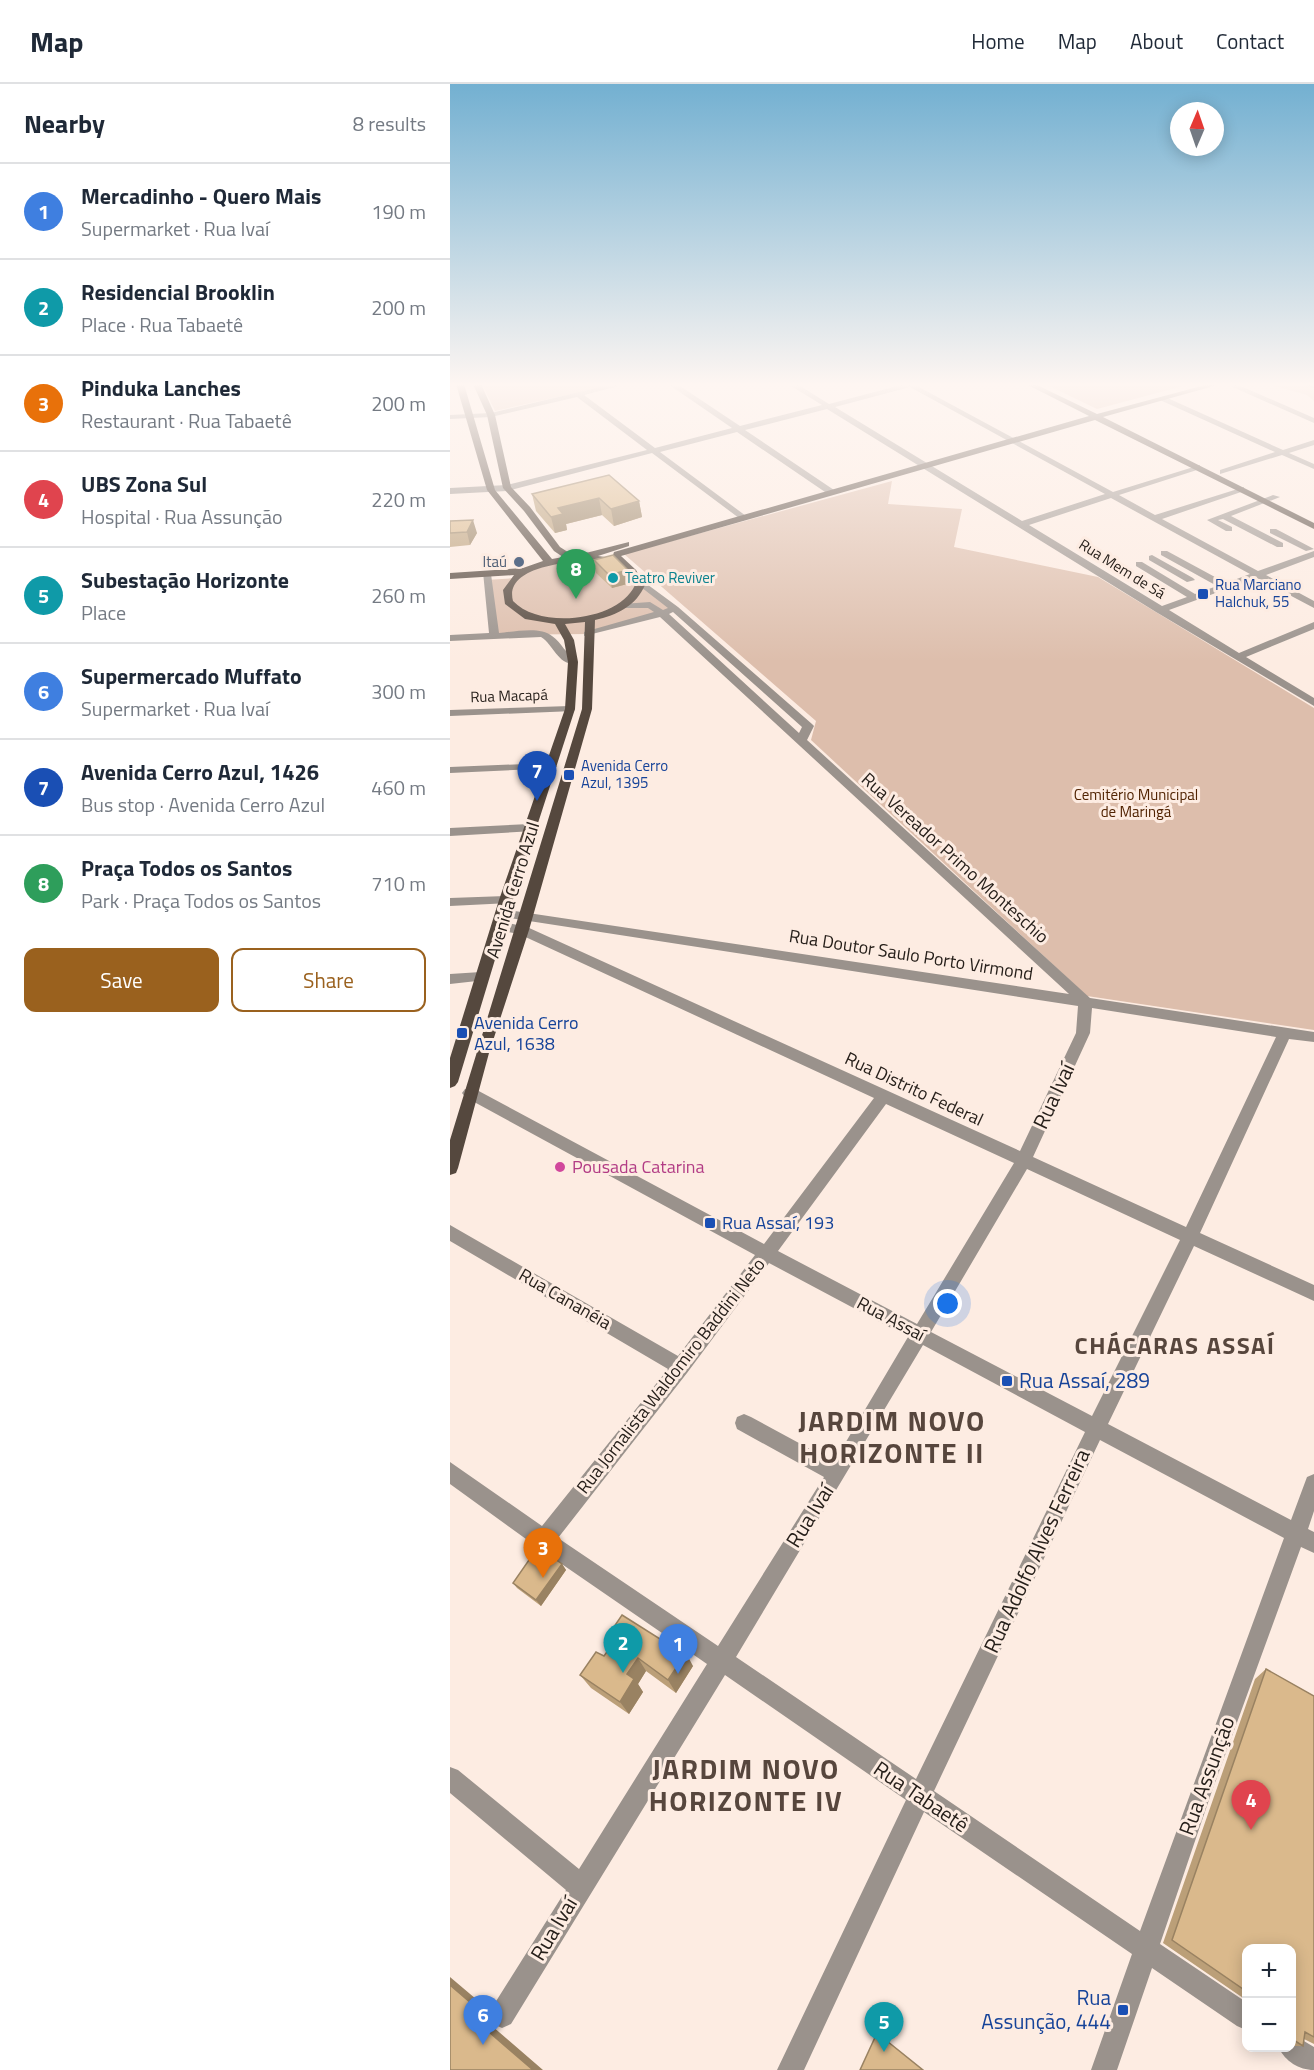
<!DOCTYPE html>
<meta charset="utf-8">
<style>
body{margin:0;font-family:"Titillium Web",sans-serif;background:#f6f6f7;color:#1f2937}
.controls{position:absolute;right:18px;bottom:18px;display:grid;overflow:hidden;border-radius:12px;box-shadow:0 3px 15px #0003}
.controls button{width:54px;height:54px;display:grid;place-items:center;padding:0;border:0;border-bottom:2px solid #e0e1e3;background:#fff;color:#1f2937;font:30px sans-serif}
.compass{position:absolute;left:720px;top:18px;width:54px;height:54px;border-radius:50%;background:#fff;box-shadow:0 3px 15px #0003;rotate:2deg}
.you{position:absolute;left:498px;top:1220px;width:21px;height:21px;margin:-15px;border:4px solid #fff;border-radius:50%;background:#1a73e8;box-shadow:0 0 0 9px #1a73e833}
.badge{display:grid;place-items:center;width:39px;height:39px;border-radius:50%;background:#9a611e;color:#fff;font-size:20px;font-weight:700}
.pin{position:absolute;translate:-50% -50px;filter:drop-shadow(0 2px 3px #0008)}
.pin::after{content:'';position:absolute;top:32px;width:21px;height:18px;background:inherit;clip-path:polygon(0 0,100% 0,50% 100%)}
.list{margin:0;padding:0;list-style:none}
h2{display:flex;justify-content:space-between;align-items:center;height:78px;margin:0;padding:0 24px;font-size:26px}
h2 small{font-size:20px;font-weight:400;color:#747a83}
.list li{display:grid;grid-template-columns:39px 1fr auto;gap:18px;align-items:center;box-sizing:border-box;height:96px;padding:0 24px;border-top:2px solid #e0e1e3}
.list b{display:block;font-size:22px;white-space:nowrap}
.list p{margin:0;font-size:20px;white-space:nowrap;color:#747a83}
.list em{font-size:20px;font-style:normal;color:#747a83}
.actions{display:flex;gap:12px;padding:18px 24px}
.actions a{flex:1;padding:14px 0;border:2px solid #9a611e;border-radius:12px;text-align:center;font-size:21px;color:#9a611e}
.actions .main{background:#9a611e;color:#fff}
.map{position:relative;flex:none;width:864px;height:1986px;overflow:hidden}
header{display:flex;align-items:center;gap:36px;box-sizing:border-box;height:84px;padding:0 30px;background:#fff;border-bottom:2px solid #e0e1e3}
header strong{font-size:28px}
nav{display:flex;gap:33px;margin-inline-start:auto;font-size:21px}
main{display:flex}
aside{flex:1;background:#fff}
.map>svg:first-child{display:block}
.green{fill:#ddbeac}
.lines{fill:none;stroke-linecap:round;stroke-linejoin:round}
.stream{stroke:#518183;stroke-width:2}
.minor{fill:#9a928c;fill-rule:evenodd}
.major{fill:#55483e;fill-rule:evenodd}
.wall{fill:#bb9f78}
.shaded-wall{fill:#998262}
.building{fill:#dab98c;stroke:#998262;stroke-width:1.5}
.service-dot{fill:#5c6f8a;stroke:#fdece2;stroke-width:2}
.culture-dot{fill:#0f9aa8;stroke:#fdece2;stroke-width:2}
.transit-dot{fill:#1a4fb4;stroke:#fdece2;stroke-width:2}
.hotel-dot{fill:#d1479c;stroke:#fdece2;stroke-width:2}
.labels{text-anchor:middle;stroke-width:6;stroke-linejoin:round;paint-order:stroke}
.far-service-label{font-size:15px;fill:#4e5e75;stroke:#fdece2;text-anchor:end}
.far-street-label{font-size:15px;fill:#27201b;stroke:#fdece2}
.far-culture-label{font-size:15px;fill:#0d838f;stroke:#fdece2;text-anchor:start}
.far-transit-label{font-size:15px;fill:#164399;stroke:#fdece2;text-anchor:start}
.far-park-label{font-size:15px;fill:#512302;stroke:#fdece2}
.street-label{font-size:18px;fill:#27201b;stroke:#fdece2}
.transit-label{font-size:18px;fill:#164399;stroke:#fdece2;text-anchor:start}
.hotel-label{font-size:18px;fill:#b23c85;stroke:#fdece2;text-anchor:start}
.near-street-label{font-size:21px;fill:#27201b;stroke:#fdece2}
.near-transit-label{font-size:21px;fill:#164399;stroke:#fdece2;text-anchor:start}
.district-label{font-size:24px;font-weight:bold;letter-spacing:1.5px;fill:#57463d;stroke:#fdece2}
.near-district-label{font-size:28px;font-weight:bold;letter-spacing:1.5px;fill:#57463d;stroke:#fdece2}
</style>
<header>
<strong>Map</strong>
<nav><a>Home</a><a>Map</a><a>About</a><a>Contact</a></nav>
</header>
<main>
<aside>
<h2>Nearby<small>8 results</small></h2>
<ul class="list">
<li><span class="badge" style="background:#3f7fe0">1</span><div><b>Mercadinho - Quero Mais</b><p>Supermarket · Rua Ivaí</p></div><em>190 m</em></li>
<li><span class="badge" style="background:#0f9aa8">2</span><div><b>Residencial Brooklin</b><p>Place · Rua Tabaetê</p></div><em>200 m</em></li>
<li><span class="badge" style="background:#e8710a">3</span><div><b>Pinduka Lanches</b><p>Restaurant · Rua Tabaetê</p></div><em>200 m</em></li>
<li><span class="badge" style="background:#e0444e">4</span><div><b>UBS Zona Sul</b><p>Hospital · Rua Assunção</p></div><em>220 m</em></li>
<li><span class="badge" style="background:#0f9aa8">5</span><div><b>Subestação Horizonte</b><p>Place</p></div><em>260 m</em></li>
<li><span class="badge" style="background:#3f7fe0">6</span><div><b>Supermercado Muffato</b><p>Supermarket · Rua Ivaí</p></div><em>300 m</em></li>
<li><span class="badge" style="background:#1a4fb4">7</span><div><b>Avenida Cerro Azul, 1426</b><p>Bus stop · Avenida Cerro Azul</p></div><em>460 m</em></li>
<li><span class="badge" style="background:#2e9e5b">8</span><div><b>Praça Todos os Santos</b><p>Park · Praça Todos os Santos</p></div><em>710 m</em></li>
</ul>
<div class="actions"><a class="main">Save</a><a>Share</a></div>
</aside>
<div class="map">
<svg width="864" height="1986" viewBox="0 0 864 1986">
<rect width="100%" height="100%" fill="#fdece2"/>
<!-- green -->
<path class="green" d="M32,300H167L45,327Z
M595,300H741L647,325Z
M864,300V317L857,311L821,301Z
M442,397L438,420L512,425L504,463L648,493L864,624V946L637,912L361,656L366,637L174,470Z
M122,475L166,478L225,525L138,550L44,551L36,496L66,494L77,487Z"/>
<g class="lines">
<!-- stream -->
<path class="stream" d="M855,300L864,303"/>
<!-- minor -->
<path class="minor" d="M163,300H176L134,311L205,364L282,344L218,300H227L290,342L372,321L338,300H347L379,320L455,300H469L467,302L663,408L750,381V385L669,411L705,431L794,403V407L712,435L808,487L864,467V473L816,491L864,517V524L807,494L719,526L789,569L864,538V545L796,573L864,614V622L706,528L377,325L295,346L384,406V410H378L287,348L210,368L296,432L297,434L293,437L202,369L57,407L0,410V404L57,401L197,366L127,313L41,333L0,335V331L41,329ZM460,303L655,410L572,437L385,323ZM661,414L800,490L776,499L717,467H711V471L767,502L745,510L692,478H686V482L737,513L712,522L579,441Z
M776,300H786L864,334V339Z
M713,312L833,366L864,356V361L839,369L864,380V385L832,371L770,390V386L825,368L710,316Z
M823,411L830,413L781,432L833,459V463H827L773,435L768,436L782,443V447H776L757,436Z
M820,445H826L864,465L856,467L820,449Z
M702,471L743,494L745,496L737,498L699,476V472Z
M33,488L41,490L49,549C64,548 90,542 102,552C112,559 115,570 127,576V580C108,582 104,561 91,553L0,557V551L39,549Z
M190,495L228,523L362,640L364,642L357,656L640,914L864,948V958L839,955L750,1149L864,1201V1217L744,1162L658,1340L841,1436L857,1393L864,1390V1427L858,1445L864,1448V1469L851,1463L762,1707L710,1860L796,1918V1946L787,1942L702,1884L667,1986H641L682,1870L474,1728L354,1986H327L456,1716L275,1591L61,1940L52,1944L43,1940L39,1931L43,1922L116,1806L0,1709V1683L8,1686L129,1785L257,1580L87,1463L0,1400V1378L92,1442L218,1285L0,1157V1141L228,1272L305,1171L15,1013L12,1009L15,1005H25L314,1160L424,1014L69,850L43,845L41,842L48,837L77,843L570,1067L626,949L628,922L47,832L45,829L52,825L619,910L210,533L134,552V548L204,528L198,524H172V520L200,518L213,526L218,524L187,500L185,498ZM223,528L352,643L349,649L219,530ZM642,924L826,953L736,1143L583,1073L640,949ZM436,1020L564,1079L467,1240L328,1167ZM577,1085L730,1156L642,1332L481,1248ZM319,1179L458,1253L384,1378L301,1333L294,1330L287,1333L285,1339L287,1345L374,1393L268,1562L108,1454L237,1289ZM473,1261L635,1348L466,1695L286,1573ZM650,1356L834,1454L690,1847L484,1707Z
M120,622L125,625L124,627L0,632V626Z
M101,679L107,682L105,684L0,689V683Z
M80,740L86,744L84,747L0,752V744Z
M56,812L61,813L63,816L61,819L0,822V814Z
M31,888L38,893L36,896L0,900V890Z
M842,1950L864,1963V1986C849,1986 835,1977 829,1964H842Z"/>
<!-- major -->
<path class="major" d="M6,300H14L45,406L102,475L113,473L104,467L74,427L53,404L37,331L23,300H31L45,331L61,403L80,423L110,463L124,472L179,458V462L148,472L162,474L164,468L639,332L576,300H585L647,330L759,300H771L653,333L864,439V445L645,336L171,472L186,486L195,501C186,522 167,531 145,536L142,625L79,846L39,969L8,1084L6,1089L0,1091V1056L132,625L135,538L115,540L124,556L128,578L125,625L63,816L8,998L5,1002L0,1004V974L49,816L115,625L118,578L114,556L105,540L75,535L55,520L53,506L64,491L0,495V489L73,484L93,477L37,406ZM138,477C159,477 175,481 185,501C169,537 90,546 63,517C54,483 116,478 138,477Z"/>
</g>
<!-- wall -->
<path class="wall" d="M82,410L189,417L192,433L164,442L152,431L116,440L117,446L105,449L86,427Z
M0,437L27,449L20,461L0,463Z
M144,476L181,499L162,504L146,489Z
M112,1480L116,1486L91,1522L67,1504L63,1499Z
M157,1553L243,1582L226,1609L196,1587L188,1600L193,1608L179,1630L141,1604L130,1591L154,1572L162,1560Z
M816,1585L864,1612V1960L854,1955L853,1962H842V1864H796V1916L713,1859L805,1595Z"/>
<!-- shaded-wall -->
<path class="shaded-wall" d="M149,414L152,431L116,440L117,446L105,449L101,433L108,424Z
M189,417L192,433L164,442L161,425Z
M23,436L27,449L20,461L17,448Z
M178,486L181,499L162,504L159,491Z
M112,1480L116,1486L91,1522L86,1516Z
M236,1569L243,1582L226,1609L218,1596Z
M188,1574L196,1587L188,1600L193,1608L179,1630L170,1618L177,1590Z
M0,1893L39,1926L37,1936L42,1942L93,1986H83L32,1942L0,1901Z"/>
<!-- building -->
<path class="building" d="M159,391L189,417L161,425L149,414L108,424L113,430L101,433L82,410Z
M23,436L17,448L0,449V437Z
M163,471L178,486L159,491L144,476Z
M88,1463L112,1480L86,1516L63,1499Z
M172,1531L221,1562L223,1559L236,1569L218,1596L188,1574L177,1590L184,1595L170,1618L130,1591L146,1568L154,1572L164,1558L157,1553Z
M816,1585L864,1612V1953L855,1948L853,1962L842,1955V1864H796V1907L722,1856Z
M0,1901L29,1926L28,1936L32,1942L83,1986H0Z
M427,1949L473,1986H410Z"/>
<!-- sky -->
<linearGradient id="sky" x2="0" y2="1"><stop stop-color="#73b0d1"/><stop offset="0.52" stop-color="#fef6f2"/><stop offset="1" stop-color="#fef6f2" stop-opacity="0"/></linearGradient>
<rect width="864" height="578" fill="url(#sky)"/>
<!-- markers -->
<circle class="service-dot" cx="69" cy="478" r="6"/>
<circle class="culture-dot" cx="163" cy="494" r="6"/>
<g class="transit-dot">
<rect x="747" y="504" width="12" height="12" rx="3"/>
<rect x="113" y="685" width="12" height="12" rx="3"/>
<rect x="6" y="943" width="12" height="12" rx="3"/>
<rect x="254" y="1133" width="12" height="12" rx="3"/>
<rect x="551" y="1291" width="12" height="12" rx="3"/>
<rect x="667" y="1920" width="12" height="12" rx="3"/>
</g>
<circle class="hotel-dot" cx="110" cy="1083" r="6"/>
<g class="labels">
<!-- far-service labels -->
<g class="far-service-label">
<text x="57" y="483">Itaú</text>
</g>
<!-- far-street labels -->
<g class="far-street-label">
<text transform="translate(672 485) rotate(32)" y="5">Rua Mem de Sá</text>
<text transform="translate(59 612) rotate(-2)" y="5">Rua Macapá</text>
</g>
<!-- far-culture labels -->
<g class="far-culture-label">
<text x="175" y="499">Teatro Reviver</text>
</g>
<!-- far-transit labels -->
<g class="far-transit-label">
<text x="765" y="506">Rua Marciano<tspan x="765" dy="17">Halchuk, 55</tspan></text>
<text x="131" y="687">Avenida Cerro<tspan x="131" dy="17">Azul, 1395</tspan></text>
</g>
<!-- far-park labels -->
<g class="far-park-label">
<text x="686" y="716">Cemitério Municipal<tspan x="686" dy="17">de Maringá</tspan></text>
</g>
<!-- street labels -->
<g class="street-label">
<text transform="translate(505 774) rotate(42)" y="6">Rua Vereador Primo Monteschio</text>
<text transform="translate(63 806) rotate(-73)" y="6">Avenida Cerro Azul</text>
<text transform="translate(461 871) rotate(9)" y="6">Rua Doutor Saulo Porto Virmond</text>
<text transform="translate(464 1005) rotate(25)" y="6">Rua Distrito Federal</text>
<text transform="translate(115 1215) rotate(30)" y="6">Rua Cananéia</text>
<text transform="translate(441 1235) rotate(28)" y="6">Rua Assaí</text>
<text transform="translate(221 1292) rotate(-52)" y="6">Rua Jornalista Waldomiro Baddini Neto</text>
</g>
<!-- transit labels -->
<g class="transit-label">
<text x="24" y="945">Avenida Cerro<tspan x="24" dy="21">Azul, 1638</tspan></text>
<text x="272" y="1145">Rua Assaí, 193</text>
</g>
<!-- hotel labels -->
<g class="hotel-label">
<text x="122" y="1089">Pousada Catarina</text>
</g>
<!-- near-street labels -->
<g class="near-street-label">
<text transform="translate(604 1012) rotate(-65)" y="7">Rua Ivaí</text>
<text transform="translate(360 1432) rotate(-58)" y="7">Rua Ivaí</text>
<text transform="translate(587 1467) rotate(-65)" y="7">Rua Adolfo Alves Ferreira</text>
<text transform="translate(757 1692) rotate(-70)" y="7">Rua Assunção</text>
<text transform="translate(471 1713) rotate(34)" y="7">Rua Tabaetê</text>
<text transform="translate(104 1845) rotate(-59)" y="7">Rua Ivaí</text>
</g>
<!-- near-transit labels -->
<g class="near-transit-label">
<text x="569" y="1304">Rua Assaí, 289</text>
<text x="661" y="1921" text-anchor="end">Rua<tspan x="661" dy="24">Assunção, 444</tspan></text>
</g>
<!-- district labels -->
<g class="district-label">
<text x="725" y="1270">CHÁCARAS ASSAÍ</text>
</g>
<!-- near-district labels -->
<g class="near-district-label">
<text x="442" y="1347">JARDIM NOVO<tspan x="442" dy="32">HORIZONTE II</tspan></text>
<text x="296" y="1695">JARDIM NOVO<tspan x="296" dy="32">HORIZONTE IV</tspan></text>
</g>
</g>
</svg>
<div class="controls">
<button>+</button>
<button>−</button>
</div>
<svg class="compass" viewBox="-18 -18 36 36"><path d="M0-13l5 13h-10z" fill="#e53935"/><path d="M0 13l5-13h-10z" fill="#747a83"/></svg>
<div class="you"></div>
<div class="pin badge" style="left:228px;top:1590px;background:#3f7fe0">1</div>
<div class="pin badge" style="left:173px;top:1589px;background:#0f9aa8">2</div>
<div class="pin badge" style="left:93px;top:1494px;background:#e8710a">3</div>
<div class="pin badge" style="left:801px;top:1746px;background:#e0444e">4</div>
<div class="pin badge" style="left:434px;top:1968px;background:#0f9aa8">5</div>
<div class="pin badge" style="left:33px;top:1961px;background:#3f7fe0">6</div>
<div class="pin badge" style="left:87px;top:717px;background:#1a4fb4">7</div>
<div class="pin badge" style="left:126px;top:515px;background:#2e9e5b">8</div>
</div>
</main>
